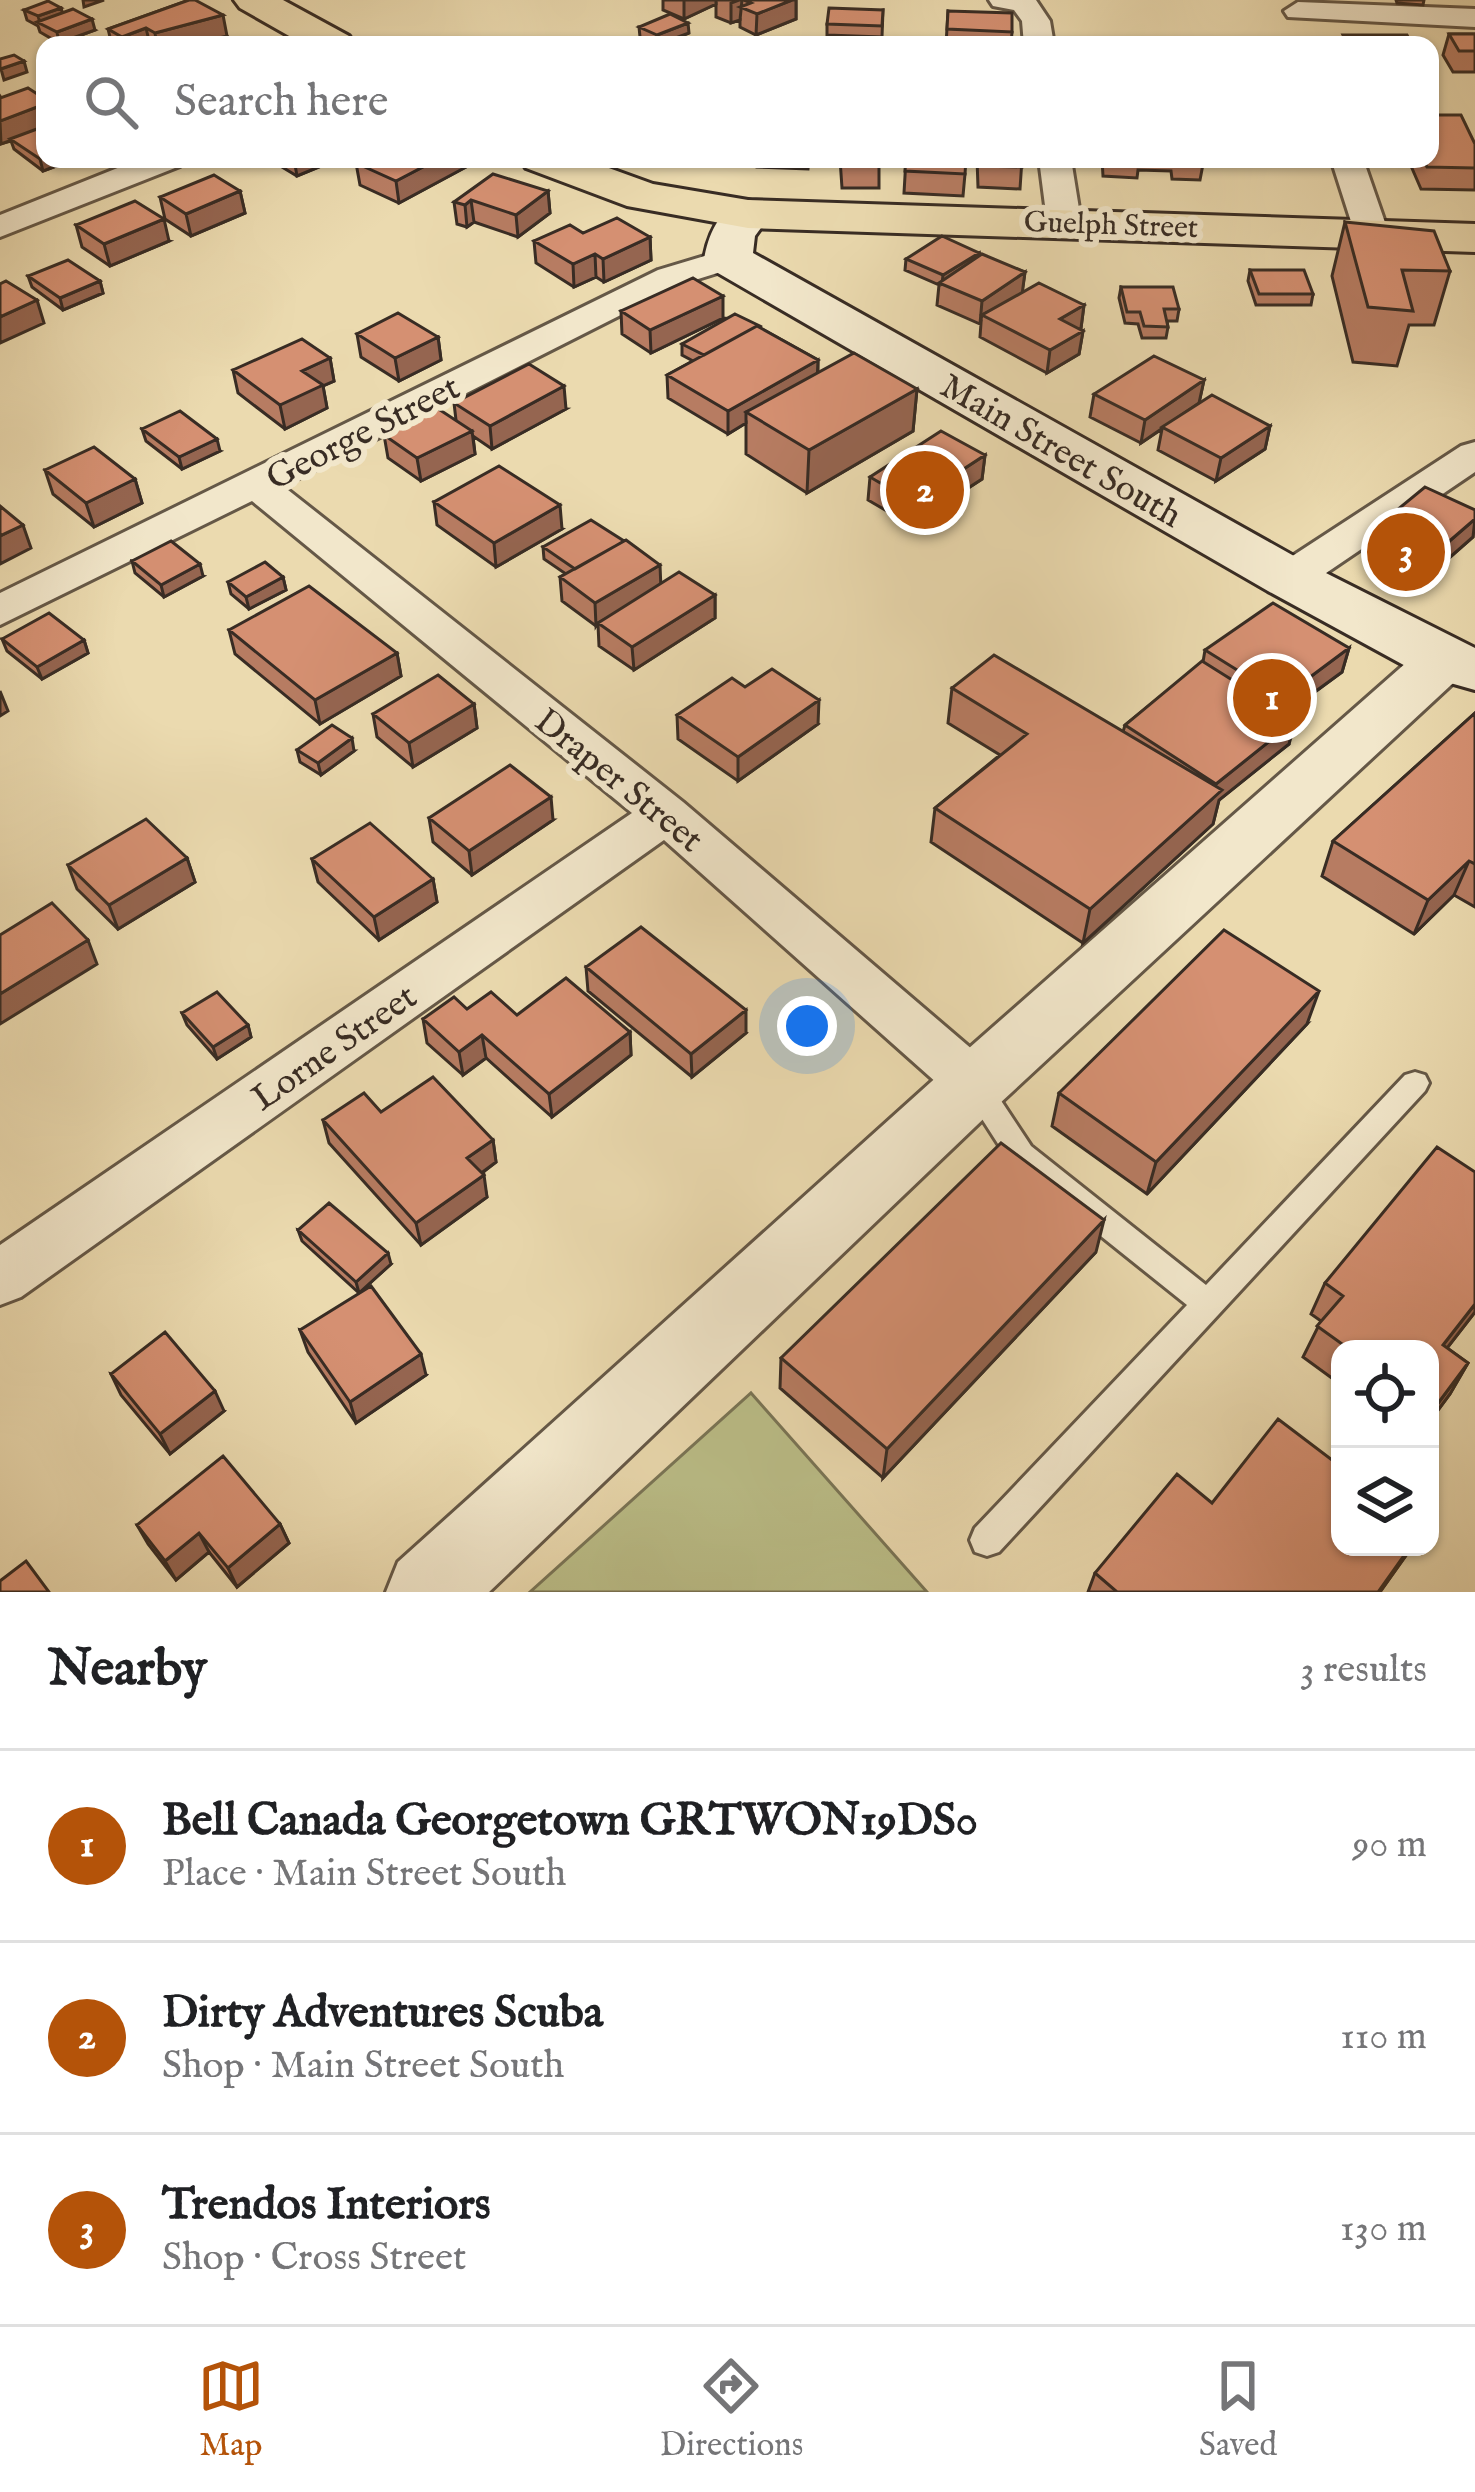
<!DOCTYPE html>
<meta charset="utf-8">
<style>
body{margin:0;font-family:"IM FELL English",serif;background:#f2f2f2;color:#202124}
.controls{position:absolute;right:36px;bottom:36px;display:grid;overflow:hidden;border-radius:24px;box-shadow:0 3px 9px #0004}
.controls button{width:108px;height:108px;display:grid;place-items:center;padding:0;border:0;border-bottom:3px solid #e0e0e0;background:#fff;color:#202124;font:60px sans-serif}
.you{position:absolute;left:807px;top:1026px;width:42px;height:42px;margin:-30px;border:9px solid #fff;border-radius:50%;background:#1a73e8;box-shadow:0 0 0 18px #1a73e833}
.badge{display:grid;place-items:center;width:78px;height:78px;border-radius:50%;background:#b45309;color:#fff;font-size:39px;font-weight:700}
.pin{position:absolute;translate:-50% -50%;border:6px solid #fff;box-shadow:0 3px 12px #0006}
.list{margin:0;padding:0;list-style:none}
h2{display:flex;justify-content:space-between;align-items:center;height:156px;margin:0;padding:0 48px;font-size:51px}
h2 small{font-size:39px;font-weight:400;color:#757577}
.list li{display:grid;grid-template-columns:78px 1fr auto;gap:36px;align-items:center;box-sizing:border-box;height:192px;padding:0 48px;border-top:3px solid #e0e0e0}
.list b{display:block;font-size:45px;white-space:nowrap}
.list p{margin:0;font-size:39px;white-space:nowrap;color:#757577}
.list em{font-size:39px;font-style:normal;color:#757577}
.icon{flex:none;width:66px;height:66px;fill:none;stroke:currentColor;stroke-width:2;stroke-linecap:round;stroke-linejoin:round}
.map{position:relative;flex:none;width:1475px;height:1592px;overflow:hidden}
.search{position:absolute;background:#fff;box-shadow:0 3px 9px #0004;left:36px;right:36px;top:36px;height:132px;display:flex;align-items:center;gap:30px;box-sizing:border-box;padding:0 42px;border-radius:24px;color:#757577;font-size:45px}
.sheet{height:732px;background:#fff}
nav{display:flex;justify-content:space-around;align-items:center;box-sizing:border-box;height:168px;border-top:3px solid #e0e0e0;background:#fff;font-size:33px;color:#757577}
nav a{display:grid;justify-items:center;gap:6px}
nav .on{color:#b45309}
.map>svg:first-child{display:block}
.green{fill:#bbbe88;stroke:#7a7556;stroke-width:3}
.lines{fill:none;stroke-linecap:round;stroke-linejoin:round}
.service-casing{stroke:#655847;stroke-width:6}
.minor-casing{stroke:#655847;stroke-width:6}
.tertiary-casing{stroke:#655847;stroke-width:6}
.secondary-casing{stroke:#382c24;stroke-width:6}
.primary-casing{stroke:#382c24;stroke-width:6}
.service{fill:#f2e7cb;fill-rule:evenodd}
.minor{fill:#f2e7cb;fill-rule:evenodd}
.tertiary{fill:#f2e7cb;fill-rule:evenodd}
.secondary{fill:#f2e7cb;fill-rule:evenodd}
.primary{fill:#ebdaaf;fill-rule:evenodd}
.wall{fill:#b77c62;stroke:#382c24;stroke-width:3}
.shaded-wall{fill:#956550;stroke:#382c24;stroke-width:3}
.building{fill:#d59072;stroke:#382c24;stroke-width:3}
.labels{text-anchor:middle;stroke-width:12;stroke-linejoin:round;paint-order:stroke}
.far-street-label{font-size:30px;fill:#382c24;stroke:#f2e7cb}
.street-label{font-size:36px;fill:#382c24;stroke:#f2e7cb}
</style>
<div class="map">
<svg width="1475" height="1592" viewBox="0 0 1475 1592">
<rect width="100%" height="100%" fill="#ebdaaf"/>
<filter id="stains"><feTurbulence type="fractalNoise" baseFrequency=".00167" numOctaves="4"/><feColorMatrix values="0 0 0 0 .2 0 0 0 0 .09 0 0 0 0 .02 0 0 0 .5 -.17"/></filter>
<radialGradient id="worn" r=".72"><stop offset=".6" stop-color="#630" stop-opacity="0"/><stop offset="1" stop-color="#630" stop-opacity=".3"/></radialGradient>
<!-- green -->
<path class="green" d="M751,1393L927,1592H530Z"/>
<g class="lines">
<defs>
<path id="service" d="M1415,1072L1425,1075L1429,1083L1425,1091L999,1552L987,1556L975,1552L970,1540L975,1528L1187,1305L1011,1164L966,1094L962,1086L966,1078L976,1075L986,1078L1031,1146L1206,1285L1405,1075Z"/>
<path id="minor" d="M989,0H1036L1050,21L1054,45H1024L1022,21L1014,10L993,6Z
M1298,2L1475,9V27L1288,17L1284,11Z
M140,159H185L180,166L0,237V215Z
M1039,159H1071L1081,221L1076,228H1052L1047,221Z
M1331,159H1363L1389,234L1384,241H1360L1355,234Z
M728,249L740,252L745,259L740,266L682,284L283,486L683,802L994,1068L1003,1084L994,1100L975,1107L956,1100L664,840L21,1297L0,1305V1245L632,813L252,501L0,625V593L658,270Z
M1475,442V472L1304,588L1289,592L1274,588L1268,578L1274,568L1461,446Z"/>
<path id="tertiary" d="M1444,641L1464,647L1472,660L1464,673L999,1104L489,1592H386L398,1562L951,1064L1424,647Z"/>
<path id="secondary" d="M748,200L764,204L771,214L755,236L753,253L1310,565L1475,648V690L1422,675L1268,591L711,269L704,259C709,232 720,207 748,200Z"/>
<path id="primary" d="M234,0H283L349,36L355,45H305L240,8Z
M520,159H584L653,184L748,200L1475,224V252L748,228L627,206L526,168Z"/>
</defs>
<!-- service casing -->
<use href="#service" class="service-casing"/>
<!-- minor casing -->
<use href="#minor" class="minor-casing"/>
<!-- tertiary casing -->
<use href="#tertiary" class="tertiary-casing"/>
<!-- secondary casing -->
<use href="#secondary" class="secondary-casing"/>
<!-- primary casing -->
<use href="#primary" class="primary-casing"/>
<!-- service -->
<use href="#service" class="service"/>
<!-- minor -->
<use href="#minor" class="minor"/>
<!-- tertiary -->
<use href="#tertiary" class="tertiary"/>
<!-- secondary -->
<use href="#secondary" class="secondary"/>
<!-- primary -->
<use href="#primary" class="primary"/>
</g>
<!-- wall -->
<path class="wall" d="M189,0L227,36L192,45H112L108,29Z
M663,0H796V19L756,35L740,27V20L731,23L716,17V4L684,19L663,10Z
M1396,0H1424L1423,5L1397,3Z
M61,8L62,13L95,30L59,43L40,32L38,26L27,20L24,10Z
M883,10L882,37L827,35V24Z
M948,11L1012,32L1011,45H946Z
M639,27L689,33L656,45L640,37Z
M1449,34H1475V72H1453L1443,55Z
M0,96L45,159H75L43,171L14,149L11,141L0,144Z
M1475,144V190L1421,189L1408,159H1430Z
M271,159H338L297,176L272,161Z
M364,159H465L466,167L399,203L360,185L356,163Z
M680,159H722V164L687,163Z
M757,159H809L808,169L757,167Z
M840,159H879V188H842Z
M906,159L965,174L963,196L904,193Z
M977,159H1022L1020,189L978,187Z
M1102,159H1204L1200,180L1172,179L1171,171L1138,170L1137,178L1103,176Z
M240,191L245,213L191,236L165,219L160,197Z
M548,191L550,213L518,237L474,222L467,227L457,224L454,202Z
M1345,222L1450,271L1434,325H1409L1397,366L1353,362L1332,276Z
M76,225L169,241L110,266L82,247Z
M583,233L650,237L651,260L604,282L596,277L574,287L536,263L534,241Z
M979,253V256L1025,272L1022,292L1084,305L1081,328L1079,329L1083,331L1079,354L1047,373L980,337L981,323L980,324L937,305L939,285L905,270L906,259Z
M1250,270L1313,294L1311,305H1256L1248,281Z
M28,276L100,281L103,293L63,310L32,287Z
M1121,287L1179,309L1177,321H1167L1168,327L1166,338H1142L1138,324L1125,323L1119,298Z
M621,311L723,318L651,353L622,334Z
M762,329L818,360V373L917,389L913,431L807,493L746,454V423L728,434L668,398L667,375L693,361L682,355V344Z
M357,334L438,337L441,360L399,381L361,357Z
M330,358L334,381L323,386L327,408L285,429L238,393L233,370Z
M1204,380L1199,403L1270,426L1265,449L1216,481L1158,450L1162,429L1141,443L1090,417L1094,394Z
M454,403L566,409L492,449L473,436L475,454L421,481L388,458L384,435L456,420Z
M142,429L220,451L182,469L146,441Z
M985,455L982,479L928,514L910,503L892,514L868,500L870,477Z
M45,470L135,479L142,503L94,527L53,494Z
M434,502L562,529L496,567L437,525Z
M1475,510L1473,537L1423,581L1367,553L1374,529Z
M543,547L661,583L715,595V618L634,670L599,646L598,625L596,626L562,601L560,577L566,574L544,559Z
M132,561L203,576L164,597L135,573Z
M283,577L286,590L249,609L231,594L228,582Z
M229,630L397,653L401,676L320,724L235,654Z
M2,639L84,640L88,653L42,679L7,651Z
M1349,648L1342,672L1285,714L1289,744L1219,800L1213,824L1083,943L931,842L935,808L1000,755L948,723L952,688L1123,732L1125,725L1203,662L1205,650Z
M745,687L818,724L738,781L678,739L677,715Z
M474,704L477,728L413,767L377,737L373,714Z
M1475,713V907L1454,895L1414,934L1322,876L1333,841Z
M297,750L354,751L321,775L300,762Z
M429,818L553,820L472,875L433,842Z
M187,858L195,882L118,929L77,889L68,865Z
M312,859L433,879L437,902L379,940L318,882Z
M586,967L746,1033L692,1077L588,991Z
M467,1009L630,1032L631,1055L552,1117L486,1058L463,1075L427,1043L423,1019Z
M182,1013L248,1025L251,1037L217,1059L187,1025Z
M1307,1024L1147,1194L1052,1126L1059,1093Z
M381,1112L493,1140L496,1162L482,1173L487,1197L421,1245L329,1143L323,1120Z
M1475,1172V1312L1447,1348L1468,1363L1450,1394L1430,1421V1349H1340V1384L1303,1357L1321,1321L1311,1314L1325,1283Z
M298,1230L391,1264L359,1293L302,1241Z
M1096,1252L883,1478L780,1388L781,1358Z
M300,1330L426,1375L356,1423L308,1352Z
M111,1374L224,1411L170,1454L121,1395Z
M1212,1503L1412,1547L1380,1592H1088L1095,1573Z
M280,1524L289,1543L237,1587L209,1552L176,1580L148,1544L137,1525Z"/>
<!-- shaded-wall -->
<path class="shaded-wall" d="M83,0H104L84,7Z
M684,0H716V4L684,19Z
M739,0H742L740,20L731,23V3Z
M792,0H796V19L756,35L757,14Z
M61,8L64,18L40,23L38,16Z
M223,15L227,36L192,45H157L155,33Z
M92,19L95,30L59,43L57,32Z
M688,23L689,33L657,45V35Z
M146,28L150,45H124L122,37Z
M24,61L27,72L4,80L1,69Z
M45,104V128L1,144L0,121Z
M45,158V159H75L43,171L40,159Z
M294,159H338L297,176Z
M438,159H465L466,167L399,203L396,181Z
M240,191L245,213L191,236L186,214Z
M548,191L550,213L518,237L516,215Z
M471,200L474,222L467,227L465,205Z
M164,219L169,241L110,266L104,244Z
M650,237L651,260L604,282L603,259Z
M979,253L978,264L942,284L943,275Z
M595,254L596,277L574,287L573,264Z
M1025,272L1022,295L982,315L980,324L982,301Z
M100,281L103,293L63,310L60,298Z
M723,296V318L651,353L650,330Z
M37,300L44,323L0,343V317Z
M1084,305L1081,328L1057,342L1060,319Z
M1083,331L1079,354L1047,373L1050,350Z
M438,337L441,360L399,381L395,358Z
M330,358L334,381L323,386L327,408L285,429L280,405L302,371Z
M818,360L817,383L746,412V423L728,434V411Z
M1204,380L1199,403L1141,443L1145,420Z
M564,386L566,409L492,449L490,426Z
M917,389L913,431L807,493L809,450Z
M1270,426L1265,449L1216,481L1221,458Z
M472,431L475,454L421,481L417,458Z
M217,439L220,451L182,469L179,457Z
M985,455L982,479L928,514L930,491Z
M135,479L142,503L94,527L86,503Z
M912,480L910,503L892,514L894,491Z
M560,505L562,529L496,567L494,543Z
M1475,519L1473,537L1423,581L1431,557Z
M23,525L31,548L0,564V536Z
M200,564L203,576L164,597L161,585Z
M660,565L661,589L598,623L596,626L595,603Z
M283,577L286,590L249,609L246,597Z
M715,595V618L634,670L632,647Z
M84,640L88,653L42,679L37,667Z
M1349,648L1342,672L1275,721L1282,698Z
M397,653L401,676L320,724L315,700Z
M0,691L8,711L0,716Z
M819,700L818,724L738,781V757Z
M474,704L477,728L413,767L409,743Z
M1296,720L1289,744L1219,800L1213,824L1083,943L1090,909L1212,799L1216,784Z
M352,738L354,751L321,775L318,763Z
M551,797L553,820L472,875L469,851Z
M187,858L195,882L118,929L109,905Z
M1469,861L1454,895L1414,934L1428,900Z
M433,879L437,902L379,940L374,917Z
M88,940L97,964L0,1024V994Z
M1319,991L1307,1024L1147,1194L1156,1162Z
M746,1010V1033L692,1077L691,1054Z
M248,1025L251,1037L217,1059L213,1047Z
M630,1032L631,1055L552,1117L549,1094Z
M482,1035L486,1058L463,1075L459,1052Z
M493,1140L496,1162L472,1180L467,1158Z
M484,1175L487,1197L421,1245L416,1223Z
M1104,1220L1096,1252L883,1478L887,1449Z
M388,1253L391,1264L359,1293L356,1282Z
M1475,1304V1312L1430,1370L1443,1345Z
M421,1354L426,1375L356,1423L350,1402Z
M1468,1363L1450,1394L1430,1421V1416L1433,1410Z
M215,1391L224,1411L170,1454L160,1434Z
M280,1524L289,1543L237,1587L228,1568Z
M199,1533L209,1552L176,1580L165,1561Z
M1410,1547H1412L1380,1592H1378Z"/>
<!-- building -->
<path class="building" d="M189,0H195L223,15L155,33L146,28L122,37L108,29Z
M744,0H792L757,14L740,7L751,3Z
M48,1L61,8L38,16L24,10Z
M829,8L883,10L882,26L827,24Z
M73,9L92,19L57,32L37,22Z
M948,11L1012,13V32L947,29Z
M670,14L688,23L657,35L639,27Z
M1449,34H1475V51H1459Z
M1343,35H1407L1412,45H1348Z
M14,55L24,61L0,69V59Z
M28,88L45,99V104L0,121V98Z
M1430,115H1461L1475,144V168L1427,167L1423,159H1430Z
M45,126V158L40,159L10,139Z
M364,159H438L396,181L356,163Z
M843,159H879L880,166H843Z
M906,159H966L965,174L905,171Z
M980,159H1022V167L980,166Z
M493,174L548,191L516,215L471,200L465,205L454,202Z
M214,175L240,191L186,214L160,197Z
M135,201L164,219L104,244L76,225Z
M617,218L650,237L603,259L595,254L573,264L534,241L570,225L583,233Z
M1345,222L1434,231L1450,271L1402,270L1413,311L1368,307Z
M942,236L979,253L943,275L906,259Z
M982,254L1025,272L982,301L939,283Z
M68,260L100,281L60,298L28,276Z
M1250,270H1304L1313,294H1259Z
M693,278L723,296L650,330L621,311Z
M6,281L37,300L0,317V284Z
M1039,283L1084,305L1060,319L1083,331L1050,350L982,315Z
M1121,287H1173L1179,309H1164L1168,327L1144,326L1140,312H1127Z
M398,313L438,337L395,358L357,334Z
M735,314L762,327L757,326L704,355L682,344Z
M757,326L818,360L728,411L667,375Z
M302,339L330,358L302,371L323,385L280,405L233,370Z
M854,353L917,389L809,450L746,412Z
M1154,356L1204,380L1145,420L1094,394Z
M529,364L564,386L490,426L454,403Z
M1212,395L1270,426L1221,458L1162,427Z
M437,408L472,431L417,458L384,435Z
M180,411L217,439L179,457L142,429Z
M941,431L985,455L930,491L912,480L894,491L870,477Z
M94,447L135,479L86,503L45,470Z
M499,466L560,505L494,543L434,502Z
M1425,487L1475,510V519L1431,557L1374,529Z
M0,506L23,525L0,536Z
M591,520L624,541L575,569L543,547Z
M626,540L660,565L595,603L560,577Z
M171,541L200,564L161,585L132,561Z
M265,562L283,577L246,597L228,582Z
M679,572L715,595L632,647L598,623Z
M309,586L397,653L315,700L229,630Z
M1273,603L1349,648L1282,698L1205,650Z
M49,613L84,640L37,667L2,639Z
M994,655L1222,790L1090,909L935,808L1027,734L952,688Z
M1202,661L1296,720L1216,784L1125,725Z
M772,669L819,700L738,757L677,715L732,678L745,687Z
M438,675L474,704L409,743L373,714Z
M1475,713V864L1469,861L1428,900L1333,841Z
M332,725L352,738L318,763L297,750Z
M510,765L551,797L469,851L429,818Z
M146,819L187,858L109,905L68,865Z
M370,823L433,879L374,917L312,859Z
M52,903L88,940L0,994V935Z
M641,927L746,1010L691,1054L586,967Z
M1224,930L1319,991L1156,1162L1059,1093Z
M566,978L630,1032L549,1094L482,1035L459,1052L423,1019L454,997L467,1009L491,992L517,1015Z
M217,992L248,1025L213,1047L182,1013Z
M433,1077L493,1140L467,1158L484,1175L416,1223L323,1120L364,1093L381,1112Z
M1001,1143L1104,1220L887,1449L781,1358Z
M1437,1147L1475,1172V1304L1443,1345L1468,1363L1433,1410L1430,1408V1349H1349L1317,1326L1343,1296L1325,1283Z
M329,1203L388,1253L356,1282L298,1230Z
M371,1286L421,1354L350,1402L300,1330Z
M165,1332L215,1391L160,1434L111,1374Z
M1278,1419L1340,1466V1547H1410L1378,1592H1117L1095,1573L1177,1474L1212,1503Z
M223,1456L280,1524L228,1568L199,1533L165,1561L137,1525Z
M26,1561L49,1592H0V1581Z"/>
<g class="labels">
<!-- far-street labels -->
<g class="far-street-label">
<text transform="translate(1111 224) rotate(2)" y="10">Guelph Street</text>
</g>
<!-- street labels -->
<g class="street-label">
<text transform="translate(362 431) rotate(-27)" y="13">George Street</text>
<text transform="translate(1062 449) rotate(30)" y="13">Main Street South</text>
<text transform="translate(620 779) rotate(39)" y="13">Draper Street</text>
<text transform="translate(333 1046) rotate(-35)" y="13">Lorne Street</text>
</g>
</g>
<rect width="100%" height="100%" filter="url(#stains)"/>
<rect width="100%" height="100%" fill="url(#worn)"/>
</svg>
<div class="controls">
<button><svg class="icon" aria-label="locate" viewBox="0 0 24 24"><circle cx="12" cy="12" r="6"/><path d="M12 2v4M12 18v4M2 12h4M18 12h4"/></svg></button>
<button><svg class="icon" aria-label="layers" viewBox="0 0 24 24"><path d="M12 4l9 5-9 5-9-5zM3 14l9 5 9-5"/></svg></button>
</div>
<div class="you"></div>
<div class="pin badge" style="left:1272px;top:698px">1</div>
<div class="pin badge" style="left:925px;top:490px">2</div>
<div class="pin badge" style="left:1406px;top:552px">3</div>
<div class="search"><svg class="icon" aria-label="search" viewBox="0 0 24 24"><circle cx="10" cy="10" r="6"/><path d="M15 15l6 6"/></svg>Search here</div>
</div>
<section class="sheet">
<h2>Nearby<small>3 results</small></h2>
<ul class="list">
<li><span class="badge">1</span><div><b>Bell Canada Georgetown GRTWON19DS0</b><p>Place · Main Street South</p></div><em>90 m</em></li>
<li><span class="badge">2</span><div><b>Dirty Adventures Scuba</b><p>Shop · Main Street South</p></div><em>110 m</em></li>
<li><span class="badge">3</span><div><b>Trendos Interiors</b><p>Shop · Cross Street</p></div><em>130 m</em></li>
</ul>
</section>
<nav>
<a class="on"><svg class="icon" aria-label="map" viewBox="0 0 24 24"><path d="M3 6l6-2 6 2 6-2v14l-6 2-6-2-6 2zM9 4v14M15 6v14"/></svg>Map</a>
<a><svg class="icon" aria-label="directions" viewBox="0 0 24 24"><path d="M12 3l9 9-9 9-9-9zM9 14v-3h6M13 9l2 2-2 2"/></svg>Directions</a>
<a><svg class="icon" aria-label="saved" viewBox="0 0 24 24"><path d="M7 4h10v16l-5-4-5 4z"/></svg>Saved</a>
</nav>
